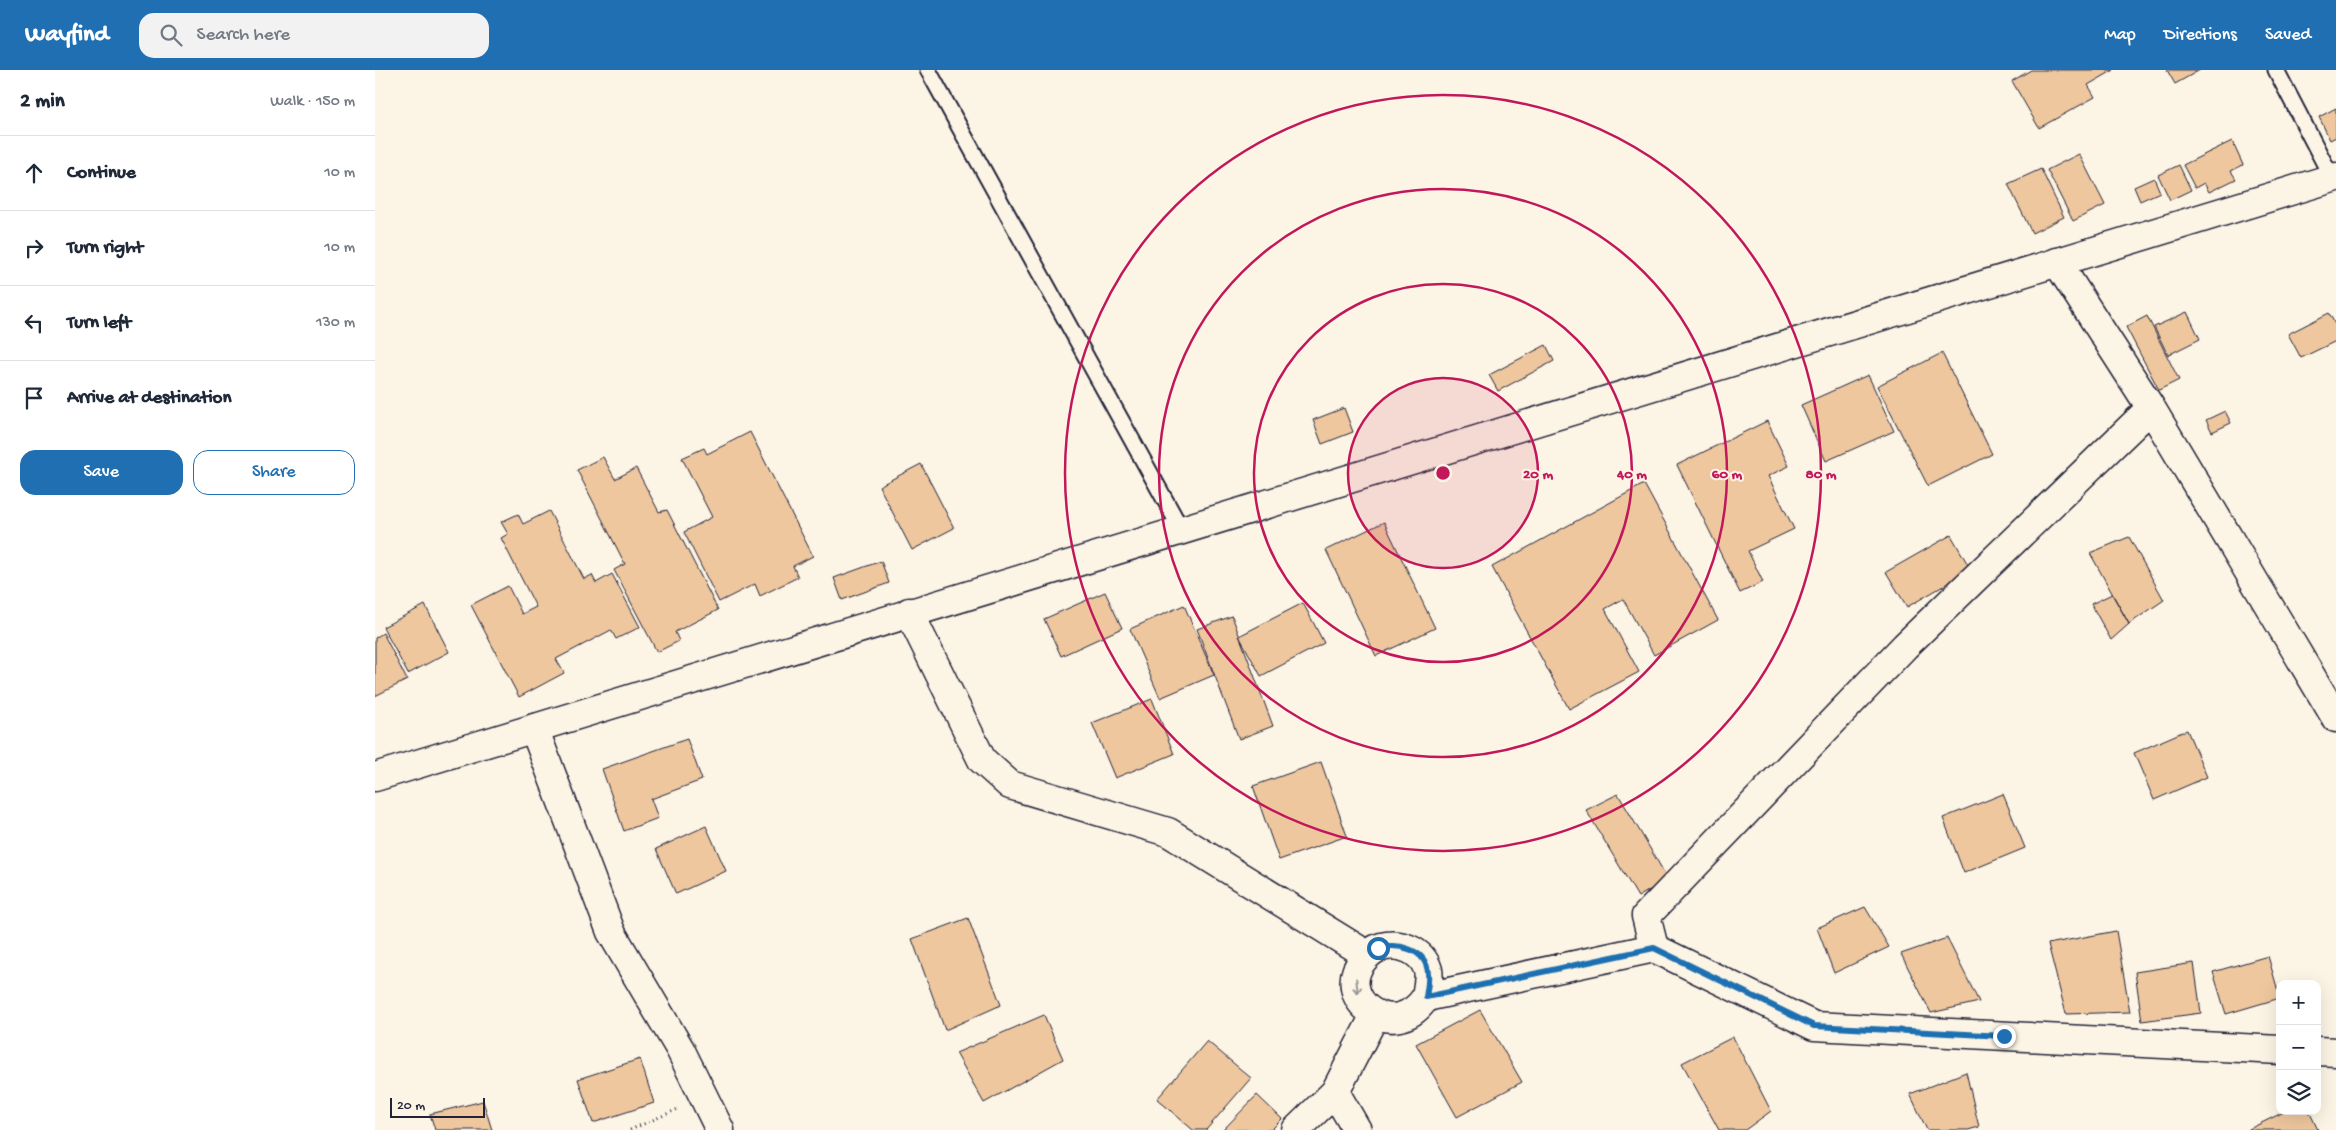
<!DOCTYPE html>
<meta charset="utf-8">
<style>
body{margin:0;font-family:"Gochi Hand",sans-serif;background:#f2f2f3;color:#1f2937}
.controls{position:absolute;right:15px;bottom:15px;display:grid;overflow:hidden;border-radius:10px;box-shadow:0 5px 20px #0002}
.controls button{width:45px;height:45px;display:grid;place-items:center;padding:0;border:0;border-bottom:1px solid #e0e1e3;background:#fff;color:#1f2937;font:25px sans-serif}
.scale{position:absolute;left:15px;bottom:12px;width:95px;box-sizing:border-box;padding-left:5px;border:2px solid #22223b;border-top:0;font-size:14px;line-height:18px;white-space:nowrap;color:#22223b;-webkit-text-stroke:4px #fcf5e5;paint-order:stroke}
.stop{position:absolute;width:15px;height:15px;margin:-11px;border:4px solid #1f6fb2;border-radius:50%;background:#fff}
.stop.end{background:#1f6fb2;border-color:#fff;box-shadow:0 1px 5px #0008}
.list{margin:0;padding:0;list-style:none}
h2{display:flex;justify-content:space-between;align-items:center;height:65px;margin:0;padding:0 20px;font-size:21px}
h2 small{font-size:16px;font-weight:400;color:#747a83}
.list li{display:grid;grid-template-columns:32px 1fr auto;gap:15px;align-items:center;box-sizing:border-box;height:75px;padding:0 20px;border-top:1px solid #e0e1e3}
.list b{display:block;font-size:19px;white-space:nowrap}
.list em{font-size:16px;font-style:normal;color:#747a83}
.actions{display:flex;gap:10px;padding:15px 20px}
.actions a{flex:1;padding:11px 0;border:1px solid #1f6fb2;border-radius:15px;text-align:center;font-size:18px;color:#1f6fb2}
.actions .main{background:#1f6fb2;color:#fff}
.icon{flex:none;width:28px;height:28px;fill:none;stroke:currentColor;stroke-width:2;stroke-linecap:round;stroke-linejoin:round}
.map{position:relative;flex:none;width:1961px;height:1060px;overflow:hidden}
header{display:flex;align-items:center;gap:30px;box-sizing:border-box;height:70px;padding:0 25px;background:#1f6fb2;color:#fff}
header strong{font-size:24px}
nav{display:flex;gap:28px;margin-inline-start:auto;font-size:18px}
.search{width:350px;height:45px;background:#f2f2f3;display:flex;align-items:center;gap:12px;box-sizing:border-box;padding:0 18px;border-radius:15px;color:#747a83;font-size:19px}
main{display:flex}
aside{flex:1;background:#fff}
.map>svg:first-child{display:block}
.building{fill:#eec79e;stroke:#22223b}
.lines{fill:none;stroke-linecap:round;stroke-linejoin:round}
.lane-casing{stroke:#22223b;stroke-width:19}
.street-casing{stroke:#22223b;stroke-width:31}
.secondary-casing{stroke:#22223b;stroke-width:31}
.path{stroke:#22223b;stroke-width:3;stroke-dasharray:1 4;stroke-linecap:butt}
.lane{stroke:#fcf5e5;stroke-width:15}
.street{stroke:#fcf5e5;stroke-width:28}
.secondary{stroke:#fcf5e5;stroke-width:28}
.oneway{stroke:#9a9698}
.route{stroke:#1f6fb2;stroke-width:6}
.ring{fill:none;stroke:#c2185b;stroke-width:2.5}
.centre{fill:#c2185b;stroke:#fcf5e5;stroke-width:2.5}
.ring-label{font-size:15px;text-anchor:middle;font-weight:bold;fill:#c2185b;stroke:#fcf5e5;stroke-width:4;stroke-linejoin:round;paint-order:stroke}
</style>
<header>
<strong>Wayfind</strong>
<div class="search"><svg class="icon" aria-label="search" viewBox="0 0 24 24"><circle cx="10" cy="10" r="6"/><path d="M15 15l6 6"/></svg>Search here</div>
<nav><a>Map</a><a>Directions</a><a>Saved</a></nav>
</header>
<main>
<aside>
<h2>2 min<small>Walk · 150 m</small></h2>
<ul class="list">
<li><svg class="icon" aria-label="ahead" viewBox="0 0 24 24"><path d="M12 20V5M6 11l6-6 6 6"/></svg><div><b>Continue</b></div><em>10 m</em></li>
<li><svg class="icon" aria-label="right" viewBox="0 0 24 24"><path d="M7 20v-9h11M14 6l5 5-5 5"/></svg><div><b>Turn right</b></div><em>10 m</em></li>
<li><svg class="icon" aria-label="left" viewBox="0 0 24 24"><path d="M17 20v-9H6M10 6l-5 5 5 5"/></svg><div><b>Turn left</b></div><em>130 m</em></li>
<li><svg class="icon" aria-label="arrive" viewBox="0 0 24 24"><path d="M6 21V4h12l-3 4 3 4H6"/></svg><div><b>Arrive at destination</b></div></li>
</ul>
<div class="actions"><a class="main">Save</a><a>Share</a></div>
</aside>
<div class="map">
<svg width="1961" height="1060" viewBox="0 0 1961 1060">
<rect width="100%" height="100%" fill="#fcf5e5"/>
<filter id="ink" filterUnits="userSpaceOnUse"><feTurbulence type="fractalNoise" baseFrequency=".02" numOctaves="2"/><feDisplacementMap in="SourceGraphic" scale="10" xChannelSelector="R" yChannelSelector="G"/><feConvolveMatrix kernelMatrix="1 2 1 2 8 2 1 2 1" color-interpolation-filters="sRGB"/></filter>
<g filter="url(#ink)">
<!-- building -->
<path class="building" d="M1656,0H1739L1713,15L1720,27L1664,58L1637,11Z
M1792,0H1825L1800,14Z
M1961,38V67L1955,70L1944,47Z
M1857,71L1868,95L1856,101L1861,109L1834,122L1829,113L1820,118L1808,95Z
M1704,84L1730,135L1698,151L1672,100Z
M1804,95L1816,120L1795,130L1783,105Z
M1666,99L1689,147L1657,163L1633,114Z
M1779,108L1785,122L1765,131L1759,117Z
M1812,242L1825,269L1793,285L1779,257Z
M1954,243L1961,256V271L1926,288L1913,264Z
M1772,246L1804,310L1784,320L1751,257Z
M1171,275L1179,291L1123,321L1114,305Z
M1567,283L1617,384L1553,416L1502,316Z
M1493,305L1519,361L1451,391L1426,335Z
M969,338L978,362L947,374L938,350Z
M1850,341L1856,353L1837,362L1831,350Z
M1392,351L1414,396L1393,406L1419,459L1373,481L1388,512L1365,523L1302,395Z
M375,362L438,486L418,496L423,507L385,526L380,514L344,532L309,462L337,447L307,388L329,378L332,384Z
M228,387L240,409L261,398L284,442L292,440L343,540L300,562L304,571L282,582L239,500L250,494L202,400Z
M546,394L579,458L537,480L504,416Z
M1269,414L1343,550L1279,585L1248,529L1230,539L1264,602L1194,639L1117,497Z
M174,441L209,509L217,505L221,513L237,504L265,557L241,569L236,560L181,589L189,603L144,627L96,535L133,516L147,544L161,537L126,468L133,464L126,452L143,444L148,454Z
M1009,452L1060,558L1001,586L951,480Z
M1576,465L1596,500L1532,537L1511,502Z
M1754,467L1789,530L1754,554L1715,483Z
M506,491L514,513L467,530L459,508Z
M730,522L747,558L686,586L669,549Z
M1737,524L1754,554L1736,570L1716,534Z
M928,533L949,573L886,606L864,566Z
M50,535L74,582L33,604L8,557Z
M809,535L839,605L785,628L755,559Z
M857,546L898,656L864,669L822,559Z
M8,563L32,610L0,626V568Z
M777,629L799,684L740,708L717,653Z
M1812,660L1832,707L1779,730L1759,683Z
M312,669L327,710L276,729L283,748L249,761L227,699Z
M946,692L972,766L904,790L878,716Z
M1243,724L1293,809L1263,827L1211,740Z
M1628,724L1650,778L1589,803L1568,748Z
M331,756L351,801L301,824L281,779Z
M1490,837L1514,877L1459,903L1442,858Z
M593,848L626,935L570,960L537,869Z
M1741,861L1755,942L1691,944L1673,874Z
M1572,868L1604,932L1556,943L1526,884Z
M1893,886L1905,928L1851,944L1838,902Z
M1819,893L1826,943L1767,951L1760,902Z
M1105,940L1147,1012L1082,1047L1041,974Z
M669,945L688,989L609,1033L581,983Z
M1358,967L1396,1041L1370,1060H1344L1307,993Z
M832,971L876,1008L831,1060H818L782,1029Z
M265,989L279,1033L218,1053L203,1009Z
M1591,1002L1604,1057L1593,1060H1552L1535,1024Z
M882,1025L907,1049L896,1060H848Z
M108,1031L117,1060H60L55,1044Z
M1911,1041H1934L1943,1060H1872Z"/>
<g class="lines">
<defs>
<path id="lane" d="M553,0L806,459
M1901,0L1957,108"/>
<path id="street" d="M1682,192L1776,338L1961,648
M534,542L607,690L635,715L793,762L992,885
M159,658L236,862L305,979L345,1060
M1279,878L1271,846L1530,576L1776,338
M1051,927C1052,919 1055,908 1053,900C1047,880 1025,872 1006,877C999,879 993,884 988,890C957,928 1019,976 1051,927L1279,878L1439,956L1905,980
M1942,981L1961,982
M960,1022L982,1060
M921,1060L960,1022L1000,945"/>
<path id="secondary" d="M0,707L1961,107"/>
</defs>
<!-- lane casing -->
<use href="#lane" class="lane-casing"/>
<!-- street casing -->
<use href="#street" class="street-casing"/>
<!-- secondary casing -->
<use href="#secondary" class="secondary-casing"/>
<!-- path -->
<path class="path" d="M255,1060L303,1039"/>
<!-- lane -->
<use href="#lane" class="lane"/>
<!-- street -->
<use href="#street" class="street"/>
<!-- secondary -->
<use href="#secondary" class="secondary"/>
</g>
<!-- one-way arrows -->
<defs><path id="oneway-shaft" d="M-6 0H5M1.5-3L5.5 0L1.5 3" fill="none" stroke-width="1.6" stroke-linecap="round" stroke-linejoin="round" transform="scale(1.25)"/></defs>
<use class="oneway" href="#oneway-shaft" transform="translate(982 916) rotate(84)"/>
</g>
<g class="lines" filter="url(#ink)">
<!-- route -->
<path class="route" d="M1003,878C1022,873 1051,878 1053,903C1054,911 1052,920 1051,927L1279,878L1439,956L1629,966"/>
</g>
<!-- distance rings -->
<circle cx="1068" cy="403" r="95" fill="#c2185b" fill-opacity=".12"/>
<g class="ring">
<circle cx="1068" cy="403" r="95"/>
<circle cx="1068" cy="403" r="189"/>
<circle cx="1068" cy="403" r="284"/>
<circle cx="1068" cy="403" r="378"/>
</g>
<circle cx="1068" cy="403" r="8" class="centre"/>
<g class="ring-label">
<text x="1163" y="408">20 m</text>
<text x="1257" y="408">40 m</text>
<text x="1352" y="408">60 m</text>
<text x="1446" y="408">80 m</text>
</g>
</svg>
<div class="controls">
<button>+</button>
<button>−</button>
<button><svg class="icon" aria-label="layers" viewBox="0 0 24 24"><path d="M12 4l9 5-9 5-9-5zM3 14l9 5 9-5"/></svg></button>
</div>
<div class="scale">20 m</div>
<div class="stop" style="left:1003px;top:878px"></div>
<div class="stop end" style="left:1629px;top:966px"></div>
</div>
</main>
